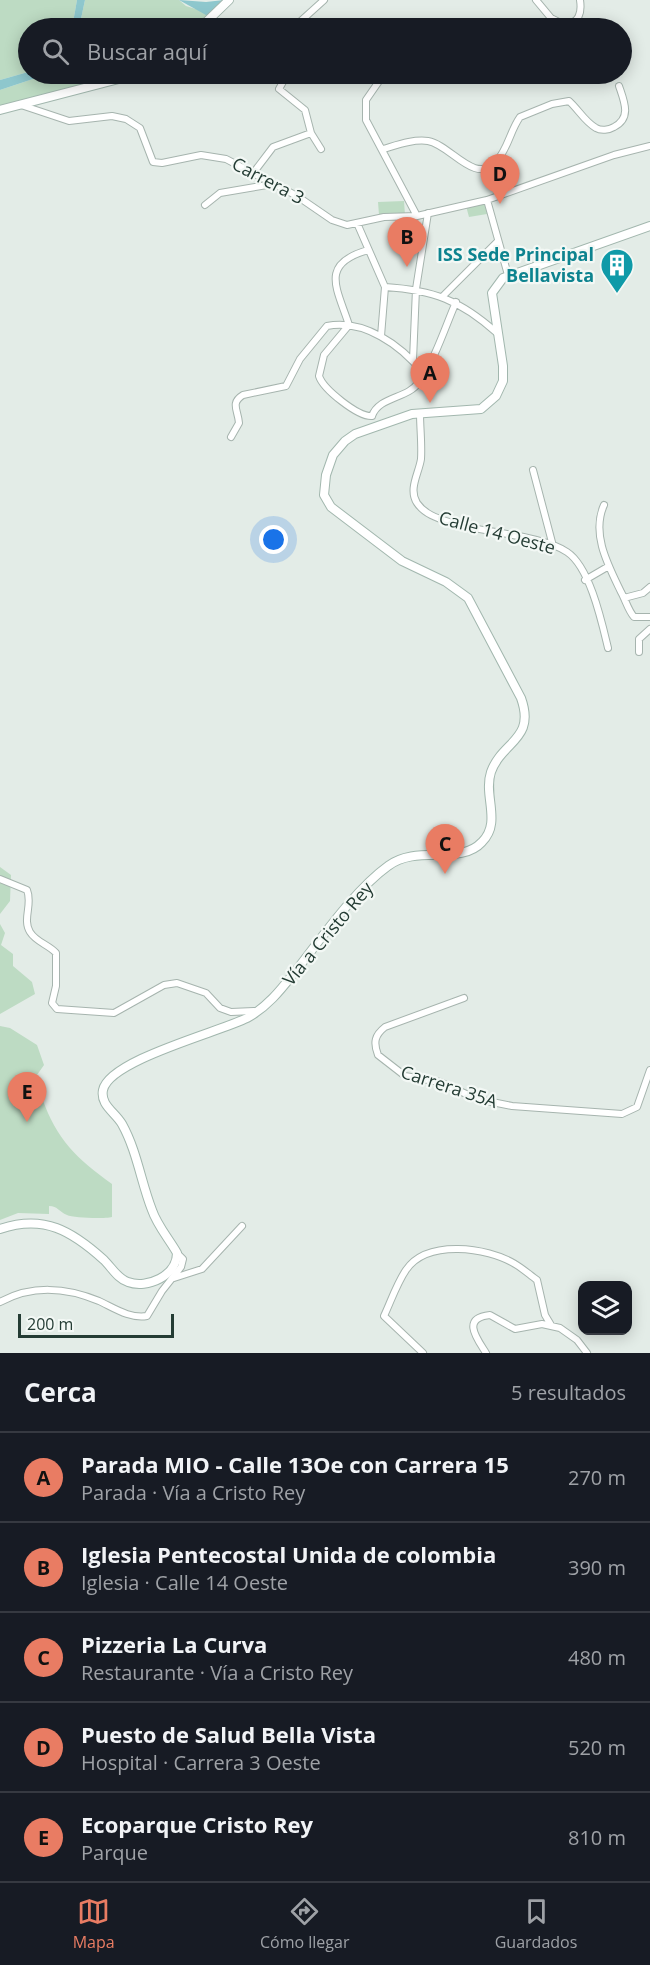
<!DOCTYPE html>
<html lang="es">
<meta charset="utf-8">
<style>
body{margin:0;font-family:"Open Sans",sans-serif;background:#20242c;color:#f1f3f6}
.controls{position:absolute;right:18px;bottom:18px;display:grid;overflow:hidden;border-radius:12px;box-shadow:0 3px 15px #0003}
.controls button{width:54px;height:54px;display:grid;place-items:center;padding:0;border:0;border-bottom:2px solid #363941;background:#171b24;color:#f1f3f6;font:30px sans-serif}
.scale{position:absolute;left:18px;bottom:15px;width:156px;box-sizing:border-box;padding-left:6px;border:3px solid #243c34;border-top:0;font-size:16px;line-height:21px;white-space:nowrap;color:#243c34;-webkit-text-stroke:4px #f3f8f5;paint-order:stroke}
.you{position:absolute;left:274px;top:540px;width:21px;height:21px;margin:-15px;border:4px solid #fff;border-radius:50%;background:#1a73e8;box-shadow:0 0 0 9px #1a73e833}
.badge{display:grid;place-items:center;width:39px;height:39px;border-radius:50%;background:#e97c63;color:#111;font-size:20px;font-weight:700}
.pin{position:absolute;translate:-50% -50px;filter:drop-shadow(0 2px 3px #0008)}
.pin::after{content:'';position:absolute;top:32px;width:21px;height:18px;background:inherit;clip-path:polygon(0 0,100% 0,50% 100%)}
.list{margin:0;padding:0;list-style:none}
h2{display:flex;justify-content:space-between;align-items:center;height:78px;margin:0;padding:0 24px;font-size:26px}
h2 small{font-size:20px;font-weight:400;color:#9ea1a6}
.list li{display:grid;grid-template-columns:39px 1fr auto;gap:18px;align-items:center;box-sizing:border-box;height:90px;padding:0 24px;border-top:2px solid #363941}
.list b{display:block;font-size:22px;white-space:nowrap}
.list p{margin:0;font-size:20px;white-space:nowrap;color:#9ea1a6}
.list em{font-size:20px;font-style:normal;color:#9ea1a6}
.icon{flex:none;width:33px;height:33px;fill:none;stroke:currentColor;stroke-width:2;stroke-linecap:round;stroke-linejoin:round}
.map{position:relative;flex:none;width:650px;height:1353px;overflow:hidden}
.search{position:absolute;background:#171b24;box-shadow:0 3px 15px #0003;left:18px;right:18px;top:18px;height:66px;display:flex;align-items:center;gap:15px;box-sizing:border-box;padding:0 21px;border-radius:33px;color:#9ea1a6;font-size:22px}
.sheet{height:528px;background:#171b24}
nav{display:flex;justify-content:space-around;align-items:center;box-sizing:border-box;height:84px;border-top:2px solid #363941;background:#171b24;font-size:16px;color:#9ea1a6}
nav a{display:grid;justify-items:center;gap:3px}
nav .on{color:#e97c63}
.map>svg:first-child{display:block}
.green{fill:#bddbc3}
.water{fill:#8ec7cd}
.lines{fill:none;stroke-linecap:round;stroke-linejoin:round}
.street-casing{stroke:#a6b4ae;stroke-width:8}
.secondary-casing{stroke:#a2b7ae;stroke-width:10}
.street{stroke:#fff;stroke-width:6}
.secondary{stroke:#fff;stroke-width:8}
.labels{text-anchor:middle;stroke-width:4.5;stroke-linejoin:round;paint-order:stroke}
.street-label{font-size:18px;fill:#243c34;stroke:#f3f8f5}
.culture-label{font-size:18px;font-weight:bold;fill:#0d838f;stroke:#f3f8f5;text-anchor:end}
</style>
<div class="map">
<svg width="650" height="1353" viewBox="0 0 650 1353">
<rect width="100%" height="100%" fill="#e3ece7"/>
<!-- green -->
<path class="green" d="M0,0H77L72,28H28V72L0,80Z
M85,0H179L186,6L212,14L200,28H79Z
M48,74H138L0,110V90Z
M404,201L405,215H379L378,202Z
M485,202L487,214L469,217L466,206Z
M0,867L11,875L10,901L0,914Z
M0,924L5,933L1,945L13,954V966L32,982L35,994L0,1014Z
M0,1026L10,1028L37,1045L44,1065L37,1075C41,1083 39,1090 42,1098C57,1140 76,1158 112,1184V1217C104,1219 73,1218 67,1215C59,1212 58,1206 49,1206V1214L18,1213L0,1220Z"/>
<!-- water -->
<path class="water" d="M77,0H85L79,28H72Z
M179,0L206,2L224,0L212,14L206,15Z
M28,72L48,74L0,90V80Z"/>
<g class="lines">
<defs>
<path id="street" d="M536,0L551,18L565,25C579,23 582,13 580,0
M271,28H283
M293,28L324,0
M309,74L284,80L279,89L305,110L311,133L321,149
M384,74L366,100V120L417,216
M21,105L69,121L112,116L126,119L140,128L153,162L162,163L201,155L226,159L297,196L332,220L347,225L384,217L417,216L487,200L614,155L650,146
M383,149C397,145 413,139 428,141C451,145 474,185 496,162C508,149 510,131 520,117L552,104L569,101C578,109 585,122 596,128C601,131 609,130 614,127C632,118 624,101 619,86
M254,172L273,147L311,133
M487,200L508,275
M205,205L220,193L273,184
M357,223L385,287L381,336
M385,287C433,290 460,300 497,333
M443,296L498,241
M349,325L324,355L319,376C323,389 358,417 372,416
M349,325C337,288 319,264 368,250
M413,360L416,289L428,213
M420,413C420,428 422,444 421,459C419,473 408,489 417,503C425,515 440,519 452,523C485,533 541,535 567,552C590,567 602,623 608,648
M372,416C379,396 408,399 419,382C436,357 444,330 456,302
M231,437L239,423C238,410 230,403 243,395L286,386L300,359L327,326C364,319 401,345 423,373
M533,470L553,546
M604,505C591,534 608,565 621,592C626,601 628,610 634,617H650
M585,580L609,566
M624,598L643,593L650,587
M639,652V639L650,629
M0,879L27,890C33,904 22,919 30,932C36,942 49,945 56,953V986L52,1003L57,1009L114,1013L164,985L177,983L206,993L220,1008L231,1012L254,1011
M464,998L385,1027C375,1035 373,1042 378,1055L405,1076L440,1082L477,1099L512,1106L622,1114L637,1107L650,1070
M174,1278L202,1269L242,1226
M0,1302C31,1285 66,1287 99,1301C114,1308 130,1319 147,1316L162,1291L181,1267L183,1259L177,1253
M423,1353L384,1316C391,1301 397,1283 406,1270C427,1239 487,1247 515,1264C522,1268 530,1275 537,1280L545,1315L551,1325
M486,1353C478,1340 460,1318 490,1315L515,1329L542,1324L560,1328L577,1340L587,1353"/>
<path id="secondary" d="M200,28L229,0
M0,110L138,74
M0,1229C44,1214 72,1231 104,1260C112,1268 118,1279 128,1282C147,1289 177,1276 177,1253C169,1239 157,1225 152,1210C141,1182 137,1151 122,1124C115,1112 100,1105 103,1090C109,1060 219,1032 247,1018C269,1006 282,988 298,968C323,936 356,889 388,866C417,844 460,866 482,842C502,822 483,796 491,772C502,741 536,740 521,698L468,598L446,582L402,561L331,507L324,495L326,475L333,455L345,441L355,434L412,414L481,409L496,396L503,381V366L492,293L503,278L650,226"/>
</defs>
<!-- street casing -->
<use href="#street" class="street-casing"/>
<!-- secondary casing -->
<use href="#secondary" class="secondary-casing"/>
<!-- street -->
<use href="#street" class="street"/>
<!-- secondary -->
<use href="#secondary" class="secondary"/>
</g>
<!-- icons -->
<defs>
<symbol id="building-pin" viewBox="-11 -11 22 30"><path d="M0 17L-7.5 6A9.5 9.5 0 1 1 7.5 6Z" fill="#0f9aa8" stroke="#f3f8f5"/><path d="M-4-6H4V6H1V3H-1V6H-4ZM-2.5-4.3h1.7v1.8h-1.7ZM.8-4.3h1.7v1.8H.8ZM-2.5-1h1.7V.8h-1.7ZM.8-1h1.7V.8H.8Z" fill="#fff"/></symbol>
</defs>
<g fill-rule="evenodd">
<use href="#building-pin" x="598" y="246" width="38" height="52"/>
</g>
<g class="labels">
<!-- street labels -->
<g class="street-label">
<text transform="translate(268 181) rotate(28)" y="6">Carrera 3</text>
<text transform="translate(497 533) rotate(15)" y="6">Calle 14 Oeste</text>
<text transform="translate(328 934) rotate(-50)" y="6">Vía a Cristo Rey</text>
<text transform="translate(449 1087) rotate(18)" y="6">Carrera 35A</text>
</g>
<!-- culture labels -->
<g class="culture-label">
<text x="594" y="261">ISS Sede Principal<tspan x="594" dy="21">Bellavista</tspan></text>
</g>
</g>
</svg>
<div class="controls">
<button><svg class="icon" aria-label="layers" viewBox="0 0 24 24"><path d="M12 4l9 5-9 5-9-5zM3 14l9 5 9-5"/></svg></button>
</div>
<div class="scale">200 m</div>
<div class="you"></div>
<div class="pin badge" style="left:430px;top:403px">A</div>
<div class="pin badge" style="left:407px;top:267px">B</div>
<div class="pin badge" style="left:445px;top:874px">C</div>
<div class="pin badge" style="left:500px;top:204px">D</div>
<div class="pin badge" style="left:27px;top:1122px">E</div>
<div class="search"><svg class="icon" aria-label="search" viewBox="0 0 24 24"><circle cx="10" cy="10" r="6"/><path d="M15 15l6 6"/></svg>Buscar aquí</div>
</div>
<section class="sheet">
<h2>Cerca<small>5 resultados</small></h2>
<ul class="list">
<li><span class="badge">A</span><div><b>Parada MIO - Calle 13Oe con Carrera 15</b><p>Parada · Vía a Cristo Rey</p></div><em>270 m</em></li>
<li><span class="badge">B</span><div><b>Iglesia Pentecostal Unida de colombia</b><p>Iglesia · Calle 14 Oeste</p></div><em>390 m</em></li>
<li><span class="badge">C</span><div><b>Pizzeria La Curva</b><p>Restaurante · Vía a Cristo Rey</p></div><em>480 m</em></li>
<li><span class="badge">D</span><div><b>Puesto de Salud Bella Vista</b><p>Hospital · Carrera 3 Oeste</p></div><em>520 m</em></li>
<li><span class="badge">E</span><div><b>Ecoparque Cristo Rey</b><p>Parque</p></div><em>810 m</em></li>
</ul>
</section>
<nav>
<a class="on"><svg class="icon" aria-label="map" viewBox="0 0 24 24"><path d="M3 6l6-2 6 2 6-2v14l-6 2-6-2-6 2zM9 4v14M15 6v14"/></svg>Mapa</a>
<a><svg class="icon" aria-label="directions" viewBox="0 0 24 24"><path d="M12 3l9 9-9 9-9-9zM9 14v-3h6M13 9l2 2-2 2"/></svg>Cómo llegar</a>
<a><svg class="icon" aria-label="saved" viewBox="0 0 24 24"><path d="M7 4h10v16l-5-4-5 4z"/></svg>Guardados</a>
</nav>
